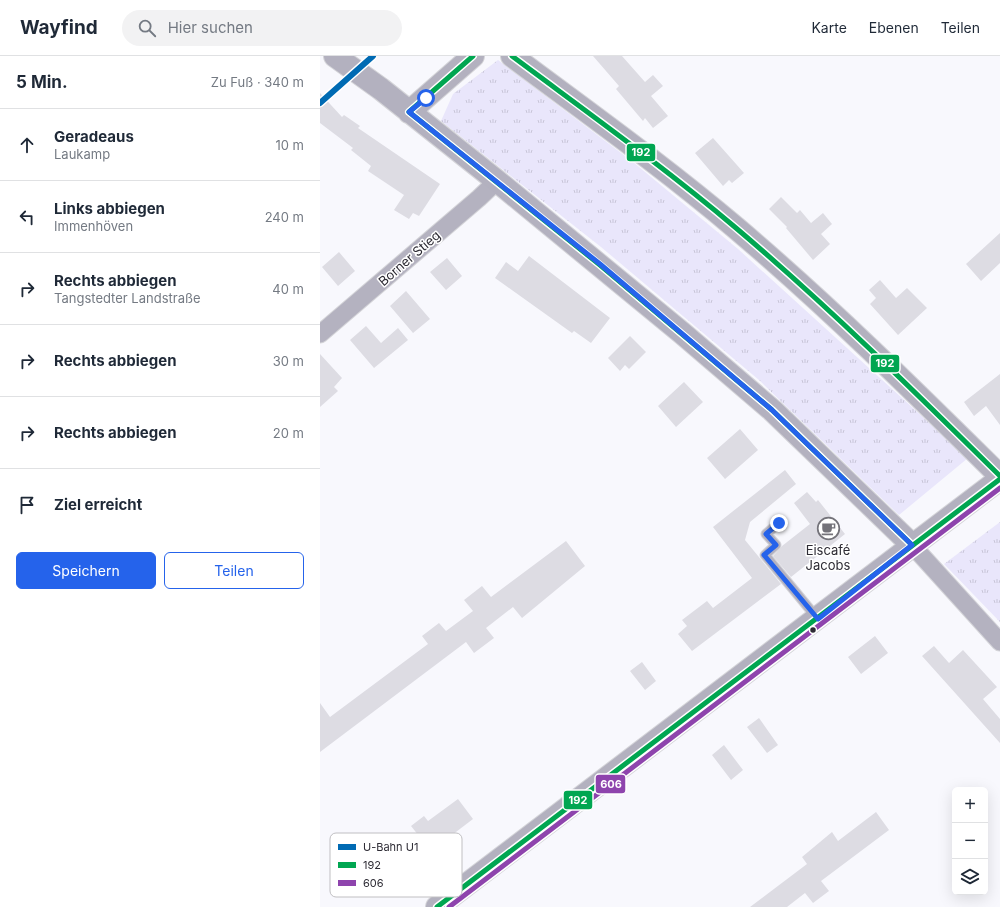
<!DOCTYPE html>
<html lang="de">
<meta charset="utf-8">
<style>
body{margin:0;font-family:Inter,sans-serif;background:#f2f2f3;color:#1f2937}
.controls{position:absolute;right:12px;bottom:12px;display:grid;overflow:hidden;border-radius:6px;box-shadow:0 4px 16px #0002}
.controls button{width:36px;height:36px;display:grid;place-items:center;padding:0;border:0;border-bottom:1px solid #e0e1e3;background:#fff;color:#1f2937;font:20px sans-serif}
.stop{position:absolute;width:12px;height:12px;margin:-9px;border:3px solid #2563eb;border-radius:50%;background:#fff}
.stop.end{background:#2563eb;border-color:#fff;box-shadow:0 1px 4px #0008}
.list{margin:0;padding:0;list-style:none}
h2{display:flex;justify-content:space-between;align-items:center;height:52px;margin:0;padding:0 16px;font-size:17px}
h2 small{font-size:13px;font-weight:400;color:#747a83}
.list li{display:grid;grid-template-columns:26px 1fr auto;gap:12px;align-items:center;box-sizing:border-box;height:72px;padding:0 16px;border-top:1px solid #e0e1e3}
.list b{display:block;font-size:15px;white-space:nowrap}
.list p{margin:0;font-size:13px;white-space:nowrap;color:#747a83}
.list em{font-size:13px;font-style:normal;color:#747a83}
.actions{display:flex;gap:8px;padding:12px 16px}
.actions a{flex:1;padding:9px 0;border:1px solid #2563eb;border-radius:6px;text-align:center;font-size:14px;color:#2563eb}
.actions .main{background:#2563eb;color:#fff}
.icon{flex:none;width:22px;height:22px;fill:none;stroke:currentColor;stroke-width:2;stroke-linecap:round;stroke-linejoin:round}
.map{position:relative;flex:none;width:680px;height:851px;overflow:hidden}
header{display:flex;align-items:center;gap:24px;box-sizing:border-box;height:56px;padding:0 20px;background:#fff;border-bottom:1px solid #e0e1e3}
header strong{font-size:19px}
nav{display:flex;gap:22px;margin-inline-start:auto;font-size:14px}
.search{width:280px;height:36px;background:#f2f2f3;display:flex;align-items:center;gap:10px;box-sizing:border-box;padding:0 14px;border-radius:22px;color:#747a83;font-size:15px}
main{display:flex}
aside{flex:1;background:#fff}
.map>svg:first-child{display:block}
.park{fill:url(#park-tufts)}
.building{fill:#dddce3}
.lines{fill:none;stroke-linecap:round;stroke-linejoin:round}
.lane-casing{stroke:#d4d4d8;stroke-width:11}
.street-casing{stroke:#d4d4d8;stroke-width:19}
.secondary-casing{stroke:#d4d4d8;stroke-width:24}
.lane{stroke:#b4b2c0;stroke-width:9}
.street{stroke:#b4b2c0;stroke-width:17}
.secondary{stroke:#b3b1bf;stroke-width:22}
.bus-1-casing{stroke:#fff;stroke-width:8}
.bus-2-casing{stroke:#fff;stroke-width:8}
.bus-1{stroke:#00a651;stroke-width:5}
.bus-2{stroke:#8e44ad;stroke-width:5}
.metro-1-casing{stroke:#fff;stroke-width:9}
.metro-1{stroke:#006ab3;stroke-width:6}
.route{stroke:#2563eb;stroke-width:5}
.bus-dot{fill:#2d2b34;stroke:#fff;stroke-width:1.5}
.labels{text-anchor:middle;stroke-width:3;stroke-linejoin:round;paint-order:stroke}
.street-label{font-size:13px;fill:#2d2b34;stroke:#fff}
.poi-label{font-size:13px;fill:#2d2b34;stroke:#fff}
.key{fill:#fff;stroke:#c0bfc2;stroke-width:1}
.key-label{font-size:11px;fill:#2d2b34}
.line-badge{stroke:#fff;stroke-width:1.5}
.badge-label{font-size:11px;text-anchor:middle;font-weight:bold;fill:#fff}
</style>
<header>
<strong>Wayfind</strong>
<div class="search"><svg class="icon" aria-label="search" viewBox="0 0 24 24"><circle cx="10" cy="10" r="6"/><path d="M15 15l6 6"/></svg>Hier suchen</div>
<nav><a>Karte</a><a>Ebenen</a><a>Teilen</a></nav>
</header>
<main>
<aside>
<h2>5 Min.<small>Zu Fuß · 340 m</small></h2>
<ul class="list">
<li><svg class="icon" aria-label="ahead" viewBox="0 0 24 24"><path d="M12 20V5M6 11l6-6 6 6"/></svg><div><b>Geradeaus</b><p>Laukamp</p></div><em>10 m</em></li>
<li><svg class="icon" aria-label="left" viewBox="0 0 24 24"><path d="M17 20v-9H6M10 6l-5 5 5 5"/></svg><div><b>Links abbiegen</b><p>Immenhöven</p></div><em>240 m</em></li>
<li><svg class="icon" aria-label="right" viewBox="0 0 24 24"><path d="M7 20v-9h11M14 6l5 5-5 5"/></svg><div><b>Rechts abbiegen</b><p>Tangstedter Landstraße</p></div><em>40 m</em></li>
<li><svg class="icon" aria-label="right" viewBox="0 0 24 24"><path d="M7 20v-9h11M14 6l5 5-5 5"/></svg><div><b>Rechts abbiegen</b></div><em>30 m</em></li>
<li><svg class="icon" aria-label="right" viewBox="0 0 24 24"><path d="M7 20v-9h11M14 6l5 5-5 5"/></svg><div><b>Rechts abbiegen</b></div><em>20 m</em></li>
<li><svg class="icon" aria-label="arrive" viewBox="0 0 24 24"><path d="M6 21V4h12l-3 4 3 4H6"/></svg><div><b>Ziel erreicht</b></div></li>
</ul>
<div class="actions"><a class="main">Speichern</a><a>Teilen</a></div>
</aside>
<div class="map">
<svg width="680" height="851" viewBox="0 0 680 851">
<defs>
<pattern id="park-tufts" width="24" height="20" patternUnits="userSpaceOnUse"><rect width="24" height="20" fill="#e9e6fb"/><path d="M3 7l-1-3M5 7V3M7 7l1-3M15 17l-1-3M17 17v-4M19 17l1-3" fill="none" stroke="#c8c5d8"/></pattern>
</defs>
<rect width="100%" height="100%" fill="#f8f8fd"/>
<!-- park -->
<path class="park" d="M178,4L313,106L418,193L648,402L579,459L439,324L281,191L121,65L133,38Z
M680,466V566L624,508Z"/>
<!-- building -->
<path class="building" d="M273,0H302L325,26L333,19L343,30L331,40L348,60L333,72L325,62L323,65L296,33L299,30Z
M0,37L22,61L24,59L40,70L38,72L120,128L99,160L93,157L89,163L74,154L84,139L48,115L51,110L31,94L33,92L0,67Z
M393,82L424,117L412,127L409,124L403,130L375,97Z
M461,141L477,157L480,154L491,167L503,157L512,168L501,178L510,188L493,204L466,172L467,171L449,153Z
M680,177V207L661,225L646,208Z
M19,196L35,215L18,230L2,211Z
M209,200L290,262L271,287L254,275L252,277L175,222L186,206L198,215Z
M127,202L142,220L126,234L110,216Z
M560,224L576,242L587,232L607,252L578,279L550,248L556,242L549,234Z
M86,235L110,263L93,277L70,250Z
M46,270L61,287L78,272L88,284L54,312L30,284Z
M310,280L326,296L309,313L305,309L300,315L288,302Z
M0,298L22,322L14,331L18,335L0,351Z
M680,318V369L666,350L654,360L644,346Z
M364,326L383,346L356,371L338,350Z
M420,373L438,394L405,423L387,402Z
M465,414L476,428L430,466L425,484L461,528L372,595L358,578L367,570L362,564L387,545L393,552L432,522L393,471Z
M487,436L496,446L498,444L525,478L471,521L453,500L462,490L490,468L474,447Z
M246,485L265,510L202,562L193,551L166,572L174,582L154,597L146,586L0,696V647L10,661L108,588L102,580L119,567L126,575L153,555L144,544L162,530L171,541Z
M555,580L568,597L541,618L528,601Z
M614,590L629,607L643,594L677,631L663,643L680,663V687L602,600Z
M322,606L336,625L325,634L310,615Z
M439,662L458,689L447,697L427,671Z
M404,689L423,714L411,724L392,699Z
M138,743L153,763L111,795L91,770L104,760L108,765Z
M556,756L569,774L501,825L509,835L493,847L485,837L467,851H430L487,808L482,801L512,776L518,785Z"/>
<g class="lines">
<defs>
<path id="lane" d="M459,467L446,478L456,489L445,499L497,562"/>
<path id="street" d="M0,278L159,142L177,125
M592,489L680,586"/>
<path id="secondary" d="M15,0L61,33L177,125L362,277L452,354L592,489
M192,0C267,56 344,111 416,172C508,250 594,335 680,420
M89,56L153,0
M117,851L680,423"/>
</defs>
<!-- lane casing -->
<use href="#lane" class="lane-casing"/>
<!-- street casing -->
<use href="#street" class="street-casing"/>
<!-- secondary casing -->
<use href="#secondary" class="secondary-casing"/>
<!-- lane -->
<use href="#lane" class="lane"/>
<!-- street -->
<use href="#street" class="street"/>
<!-- secondary -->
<use href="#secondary" class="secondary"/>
<defs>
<path id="bus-1" d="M153,0L89,56L280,209L452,354L592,489
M192,0C267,56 344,111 416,172C508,250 594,335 680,420
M117,851L680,423"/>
<path id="bus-2" d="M129,851L680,432"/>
</defs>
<!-- bus-1 casing -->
<use href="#bus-1" class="bus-1-casing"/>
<!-- bus-2 casing -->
<use href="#bus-2" class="bus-2-casing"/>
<!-- bus-1 -->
<use href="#bus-1" class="bus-1"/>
<!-- bus-2 -->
<use href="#bus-2" class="bus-2"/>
<defs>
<path id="metro-1" d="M0,47L53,0"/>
</defs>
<!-- metro-1 casing -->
<use href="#metro-1" class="metro-1-casing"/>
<!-- metro-1 -->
<use href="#metro-1" class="metro-1"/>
</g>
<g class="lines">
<!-- route -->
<path class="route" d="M106,42L89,56L280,208L452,354L592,489L498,563L444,499L456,489L446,478L459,467"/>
</g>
<!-- icons -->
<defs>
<symbol id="cafe-ring" viewBox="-11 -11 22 22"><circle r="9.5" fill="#fff" stroke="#74737a" stroke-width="1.5"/><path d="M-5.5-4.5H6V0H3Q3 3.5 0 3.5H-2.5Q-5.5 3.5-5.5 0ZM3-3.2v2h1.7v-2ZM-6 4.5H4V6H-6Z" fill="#74737a"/></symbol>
</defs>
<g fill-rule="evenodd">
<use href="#cafe-ring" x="496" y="460" width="25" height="25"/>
</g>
<!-- markers -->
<circle class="bus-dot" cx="493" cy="574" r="3.5"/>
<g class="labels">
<!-- street labels -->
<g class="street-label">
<text transform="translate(89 202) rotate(-41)" y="5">Borner Stieg</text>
</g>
<!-- poi labels -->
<g class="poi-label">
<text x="508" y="499">Eiscafé<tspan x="508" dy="15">Jacobs</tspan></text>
</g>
</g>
<!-- legend -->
<rect x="10" y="777" width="132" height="64" rx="6" class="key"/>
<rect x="18" y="788" width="18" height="6" fill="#006ab3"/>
<rect x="18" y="806" width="18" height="6" fill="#00a651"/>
<rect x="18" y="824" width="18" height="6" fill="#8e44ad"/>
<g class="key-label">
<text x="43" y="795">U-Bahn U1</text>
<text x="43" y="813">192</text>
<text x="43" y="831">606</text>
</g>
<g class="line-badge">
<rect x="306" y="87" width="30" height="19" rx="4" fill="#00a651"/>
<rect x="550" y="298" width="30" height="19" rx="4" fill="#00a651"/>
<rect x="275" y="718" width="31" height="20" rx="4" fill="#8e44ad"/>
<rect x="243" y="734" width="30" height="20" rx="4" fill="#00a651"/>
</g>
<g class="badge-label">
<text x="321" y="100">192</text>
<text x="565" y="311">192</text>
<text x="291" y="732">606</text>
<text x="258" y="748">192</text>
</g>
</svg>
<div class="controls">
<button>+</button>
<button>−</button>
<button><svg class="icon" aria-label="layers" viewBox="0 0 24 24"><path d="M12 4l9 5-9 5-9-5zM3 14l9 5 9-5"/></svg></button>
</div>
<div class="stop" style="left:106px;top:42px"></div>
<div class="stop end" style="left:459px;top:467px"></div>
</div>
</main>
